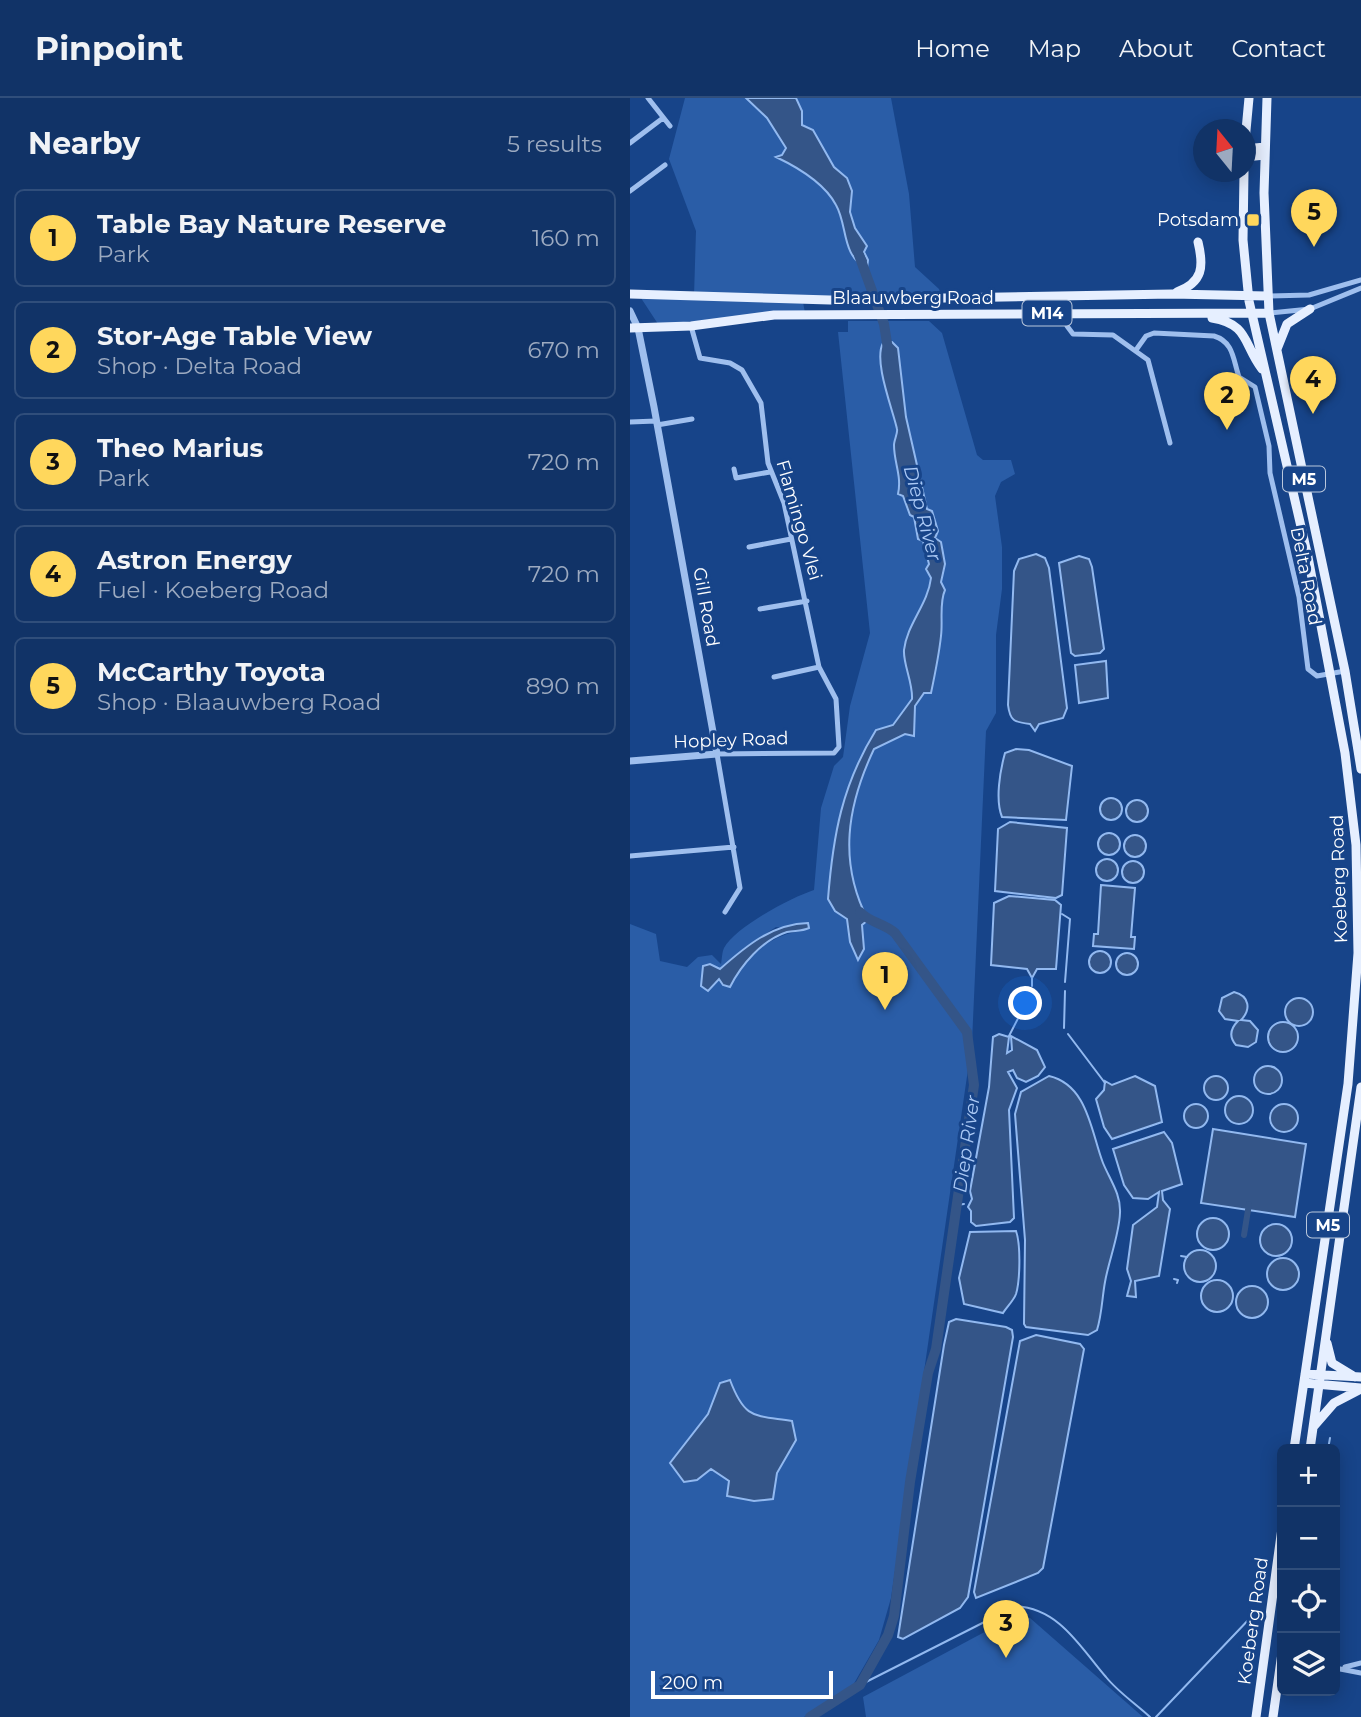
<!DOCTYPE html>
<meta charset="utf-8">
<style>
body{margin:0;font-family:Montserrat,sans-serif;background:#1a3b6d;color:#f1f3f6}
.controls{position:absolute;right:21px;bottom:21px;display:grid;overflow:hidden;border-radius:10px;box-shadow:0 4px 18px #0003}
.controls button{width:63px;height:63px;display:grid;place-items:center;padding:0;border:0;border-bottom:2px solid #304e7b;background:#113367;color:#f1f3f6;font:35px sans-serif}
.compass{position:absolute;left:563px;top:21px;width:63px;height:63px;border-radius:50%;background:#113367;box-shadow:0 4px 18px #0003;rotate:342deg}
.scale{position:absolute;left:21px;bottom:18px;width:182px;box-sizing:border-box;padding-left:7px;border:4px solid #fff;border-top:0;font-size:19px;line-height:24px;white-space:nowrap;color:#fff;-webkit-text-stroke:5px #174489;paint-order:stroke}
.you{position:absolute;left:396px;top:906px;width:24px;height:24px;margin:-18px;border:5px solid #fff;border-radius:50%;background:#1a73e8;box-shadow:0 0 0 10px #1a73e833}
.badge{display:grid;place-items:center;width:46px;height:46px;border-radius:50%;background:#ffd75c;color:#111;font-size:23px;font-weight:700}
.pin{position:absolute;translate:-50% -58px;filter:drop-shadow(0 2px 4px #0008)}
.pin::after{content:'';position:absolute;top:37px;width:24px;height:21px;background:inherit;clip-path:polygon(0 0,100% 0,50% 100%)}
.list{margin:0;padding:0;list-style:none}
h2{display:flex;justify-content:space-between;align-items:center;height:91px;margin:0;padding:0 28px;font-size:30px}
h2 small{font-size:23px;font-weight:400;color:#9caac0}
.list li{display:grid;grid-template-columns:46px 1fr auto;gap:21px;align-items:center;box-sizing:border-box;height:98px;margin:0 14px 14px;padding:0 14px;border:2px solid #304e7b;border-radius:10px}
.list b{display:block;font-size:26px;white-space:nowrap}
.list p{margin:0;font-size:23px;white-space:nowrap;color:#9caac0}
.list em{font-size:23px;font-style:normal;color:#9caac0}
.icon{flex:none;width:38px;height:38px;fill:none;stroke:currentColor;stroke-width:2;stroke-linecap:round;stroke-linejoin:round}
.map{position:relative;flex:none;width:731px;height:1619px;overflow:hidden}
header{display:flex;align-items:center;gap:42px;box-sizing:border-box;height:98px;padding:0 35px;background:#113367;border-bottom:2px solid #304e7b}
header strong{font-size:33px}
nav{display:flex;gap:38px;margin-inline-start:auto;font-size:24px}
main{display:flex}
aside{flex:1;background:#113367}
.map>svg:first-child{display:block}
.green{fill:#2a5da7;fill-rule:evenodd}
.water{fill:#345588;stroke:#92b9f0;stroke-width:2}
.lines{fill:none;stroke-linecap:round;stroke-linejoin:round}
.stream{stroke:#92b9f0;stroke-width:2}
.canal{stroke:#345588;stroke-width:6}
.river{stroke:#345588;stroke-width:10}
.minor{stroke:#9fbfee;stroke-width:5}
.tertiary{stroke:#9fbfee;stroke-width:7}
.primary{stroke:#e6efff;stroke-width:9}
.poi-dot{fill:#ffd75c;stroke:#174489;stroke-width:2.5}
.labels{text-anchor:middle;stroke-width:6;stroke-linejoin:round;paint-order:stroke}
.shield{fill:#174489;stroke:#b9c7dc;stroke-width:2}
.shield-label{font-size:16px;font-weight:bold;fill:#fff}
.poi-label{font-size:18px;fill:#fff;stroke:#174489;text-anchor:end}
.street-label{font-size:18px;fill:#fff;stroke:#174489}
.water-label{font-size:19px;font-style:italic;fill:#abc9f5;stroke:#174489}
</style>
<header>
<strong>Pinpoint</strong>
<nav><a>Home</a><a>Map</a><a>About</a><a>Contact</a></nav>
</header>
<main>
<aside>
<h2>Nearby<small>5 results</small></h2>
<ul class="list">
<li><span class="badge">1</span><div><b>Table Bay Nature Reserve</b><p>Park</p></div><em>160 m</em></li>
<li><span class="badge">2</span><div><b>Stor-Age Table View</b><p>Shop · Delta Road</p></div><em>670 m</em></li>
<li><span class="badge">3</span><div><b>Theo Marius</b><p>Park</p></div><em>720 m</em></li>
<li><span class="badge">4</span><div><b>Astron Energy</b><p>Fuel · Koeberg Road</p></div><em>720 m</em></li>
<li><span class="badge">5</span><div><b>McCarthy Toyota</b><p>Shop · Blaauwberg Road</p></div><em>890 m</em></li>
</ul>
</aside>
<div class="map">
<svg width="731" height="1619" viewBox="0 0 731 1619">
<rect width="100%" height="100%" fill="#174489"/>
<!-- green -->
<path class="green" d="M55,0H261L279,96L285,169L309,191L312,200L64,198L66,133L39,61Z
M11,200L173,204L175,215L28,226Z
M218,223H299L312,235L347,357L353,362H381L385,376L371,384L365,398L372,449V491L366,537V615L356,633L342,944L261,1500L249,1542L222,1589L174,1619H0V826L26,836L30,863L57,869L68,859L82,857L91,866C92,861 92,854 94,850C105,829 162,799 184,792L191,710L204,668L213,659L220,608L240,535L208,234H218ZM146,829L174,833C141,835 114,860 100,888L89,881L71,888L74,878L83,867L90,872L114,850Z
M400,1520L513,1619H236L233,1599L377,1522Z"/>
<!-- water -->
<path class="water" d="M116,0H166L172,13V27L183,32L204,69L217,80L222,93L220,114L225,130L237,148L234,154L238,162L237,170C211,158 218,128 206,107C195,86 167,69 146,59L152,57L156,50L137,20Z
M262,244L268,250L276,319L297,411L302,413L308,433L305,440L311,444L315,466L311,484L315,492C309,505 313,523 311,538C309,557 305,576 301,595H294L285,608L284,638L275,636L244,651C217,708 208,764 238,822L232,827L234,851L228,862L220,844L217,821L205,813L198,801C203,737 212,687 246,632L263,627L282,601C283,585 273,566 274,552C277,526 298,506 301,480L296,471L299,466L293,443L288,441L284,419L280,417L273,398L268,396C272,378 264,365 264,347C264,342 268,335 267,331C263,312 243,263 253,245Z
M406,456L415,460L419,470L437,610L433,620L409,626L405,633L400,626C384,624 380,623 378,607L384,473L389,461Z
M449,458L459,461L462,469L474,551L470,555L445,558L441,555L429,465Z
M476,563L478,600L449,605L445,567Z
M386,651L399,652L442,668L436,722L372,719C365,702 370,673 375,655Z
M470 711a11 11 0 1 1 22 0a11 11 0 1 1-22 0Z
M496 713a11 11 0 1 1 22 0a11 11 0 1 1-22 0Z
M380,724L437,730L432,797L426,800L365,793L368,731Z
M468 746a11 11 0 1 1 22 0a11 11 0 1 1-22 0Z
M494 748a11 11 0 1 1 22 0a11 11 0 1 1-22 0Z
M466 772a11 11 0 1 1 22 0a11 11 0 1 1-22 0Z
M492 774a11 11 0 1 1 22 0a11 11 0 1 1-22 0Z
M471,787L505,790L501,839H505L504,851L463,848L464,836H468Z
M379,798L425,802L431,807L426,871H407L402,880L397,871L361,867L364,805Z
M178,825L179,830C171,834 164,832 157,834C132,842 111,867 100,889L93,887L89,881L78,893L71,888L73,868L80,866L90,871C116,848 142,826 178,825Z
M459 864a11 11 0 1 1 22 0a11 11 0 1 1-22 0Z
M486 866a11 11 0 1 1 22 0a11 11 0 1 1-22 0Z
M604,894C620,898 621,912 611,922L620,923L628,932L626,944L618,949L606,947C598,938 601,930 608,923L595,921L589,913L592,900Z
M655 914a14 14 0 1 1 28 0a14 14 0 1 1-28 0Z
M638 939a15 15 0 1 1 30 0a15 15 0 1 1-30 0Z
M369,936L379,939L377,955L382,952L381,938L407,952L415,969L408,978L396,984L387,980L383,972L378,974L387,990L379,1012L384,1120L380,1124L346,1128L341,1124V1113L338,1109L342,1101L340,1093L359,989L363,939Z
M624 982a14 14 0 1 1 28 0a14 14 0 1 1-28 0Z
M574 990a12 12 0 1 1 24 0a12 12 0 1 1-24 0Z
M419,978C458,987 461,1034 473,1065C480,1082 491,1096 490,1115C489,1138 479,1161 475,1184C472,1200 472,1216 467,1232L458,1237L396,1229L394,1226L395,1142L385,1016L391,994Z
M505,978L525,988L532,1024L482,1041L474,1029L466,1001L474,992L475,983L482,987Z
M595 1012a14 14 0 1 1 28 0a14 14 0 1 1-28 0Z
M640 1020a14 14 0 1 1 28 0a14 14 0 1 1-28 0Z
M554 1018a12 12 0 1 1 24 0a12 12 0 1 1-24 0Z
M583,1031L676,1046L665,1119L571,1105Z
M534,1034L542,1045L552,1086L532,1093L533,1102L540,1111L529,1178L505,1183L506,1199L497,1198L501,1183L497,1171L503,1127L527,1109L529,1094L518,1101L503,1100L494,1087L483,1051Z
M567 1136a16 16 0 1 1 32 0a16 16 0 1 1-32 0Z
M630 1142a16 16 0 1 1 32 0a16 16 0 1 1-32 0Z
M386,1133C391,1147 390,1183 386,1196C384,1202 376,1210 373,1215L334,1206L329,1180L340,1134Z
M554 1168a16 16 0 1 1 32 0a16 16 0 1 1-32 0Z
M637 1176a16 16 0 1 1 32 0a16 16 0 1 1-32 0Z
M571 1198a16 16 0 1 1 32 0a16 16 0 1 1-32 0Z
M606 1204a16 16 0 1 1 32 0a16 16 0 1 1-32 0Z
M326,1221L376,1229L382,1232L383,1239L338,1499L330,1510L273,1541L268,1539L314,1247L319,1224Z
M406,1237L450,1246L454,1251L413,1470L408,1475L346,1500L344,1494L390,1243Z
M100,1282C115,1322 124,1317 162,1323L166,1342L147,1375L143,1401L124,1403L97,1398L99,1383L81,1371L67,1382L54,1384L40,1365L78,1316L90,1285Z"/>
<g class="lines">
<!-- stream -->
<path class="stream" d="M432,816L440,821L435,884
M402,880V888
M434,930L435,893
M438,936L475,985
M379,938L402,893
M327,1107L334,1106
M551,1158L557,1159
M544,1181L548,1182L547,1185
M698,1351L700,1340
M230,1587L386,1508C430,1511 450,1549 476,1579C488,1594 506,1606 520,1619
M526,1619L623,1517"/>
<!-- canal -->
<path class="canal" d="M614,1137L619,1106"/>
<!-- river -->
<path class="river" d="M229,157L254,226L259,258
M180,1619L230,1587L258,1537L264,1518L280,1384L298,1275L306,1251L344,987L337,934L265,835C254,825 240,825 230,814"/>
<!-- minor -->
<path class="minor" d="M18,0L40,28
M0,45L33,20
M0,93L35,67
M637,198L679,197L731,182
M438,215L437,228L443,236L483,237L518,262L540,345
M639,215L680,211L731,190
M61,228L70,260L100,265L112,272L131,305L138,365L154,405L189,569L206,601L209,649L204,655L87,656L110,790L95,814
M506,252L516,238L524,235L584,238C604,244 603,262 609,279L625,289L639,348L640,375L669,499L678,571L687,578L715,573
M0,324L26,323
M27,327L62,321
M104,371L106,380L140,374
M119,449L161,441
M130,511L177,503
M144,579L189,569
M0,758L104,749
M715,1569L731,1565
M705,1570L731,1575"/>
<!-- tertiary -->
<path class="tertiary" d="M0,213L8,230L24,309L87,656L0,663"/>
<!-- primary -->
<path class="primary" d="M637,0L634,95L639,215L715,573L731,671
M615,43L619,0
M615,51L635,49
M615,59L635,57
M614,74L613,142L619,203L678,459L715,655L726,747L728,855L718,986L664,1351
M547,194C573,184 574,169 568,144
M0,196L200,202L542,196L637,198
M582,220C619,226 613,246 632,271
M0,230L61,228L144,217L639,215
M647,251L657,226L680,211
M697,1245L702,1265L725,1279
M675,1276L731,1279
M674,1285L731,1290
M684,1328L704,1305L731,1291
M680,1351L731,989
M626,1619L652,1430
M643,1619L652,1555"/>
</g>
<!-- markers -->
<rect class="poi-dot" x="616" y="115" width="14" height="14" rx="3.5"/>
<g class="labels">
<!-- shield labels -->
<g class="shield">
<rect x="392.5" y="202.5" width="49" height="25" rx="5"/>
<rect x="653" y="368.5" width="42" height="25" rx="5"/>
<rect x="677" y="1114.5" width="42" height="25" rx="5"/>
</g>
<g class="shield-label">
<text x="417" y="221">M14</text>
<text x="674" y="387">M5</text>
<text x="698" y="1133">M5</text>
</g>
<!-- poi labels -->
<g class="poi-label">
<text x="609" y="128">Potsdam</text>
</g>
<!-- street labels -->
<g class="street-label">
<text x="283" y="206">Blaauwberg Road</text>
<text transform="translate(169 422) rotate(74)" y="6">Flamingo Vlei</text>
<text transform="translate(676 478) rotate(79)" y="6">Delta Road</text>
<text transform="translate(76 509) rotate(80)" y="6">Gill Road</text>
<text transform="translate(101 642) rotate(-2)" y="6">Hopley Road</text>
<text transform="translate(709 781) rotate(-92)" y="6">Koeberg Road</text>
<text transform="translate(623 1523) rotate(-82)" y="6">Koeberg Road</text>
</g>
<!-- water labels -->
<g class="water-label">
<text transform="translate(293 415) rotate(75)" y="7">Diep River</text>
<text transform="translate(336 1046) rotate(-82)" y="7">Diep River</text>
</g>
</g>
</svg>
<div class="controls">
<button>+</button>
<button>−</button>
<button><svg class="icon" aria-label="locate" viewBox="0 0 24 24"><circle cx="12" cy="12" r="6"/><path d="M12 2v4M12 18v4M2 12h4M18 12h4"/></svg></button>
<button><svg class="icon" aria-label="layers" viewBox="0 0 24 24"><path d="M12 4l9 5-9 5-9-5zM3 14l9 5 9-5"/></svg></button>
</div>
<svg class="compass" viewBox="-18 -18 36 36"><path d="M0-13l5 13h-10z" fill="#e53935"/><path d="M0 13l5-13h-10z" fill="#9caac0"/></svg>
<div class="scale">200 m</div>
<div class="you"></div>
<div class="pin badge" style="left:255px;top:912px">1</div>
<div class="pin badge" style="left:597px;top:332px">2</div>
<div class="pin badge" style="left:376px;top:1560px">3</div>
<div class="pin badge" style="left:683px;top:316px">4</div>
<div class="pin badge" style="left:684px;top:149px">5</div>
</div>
</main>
